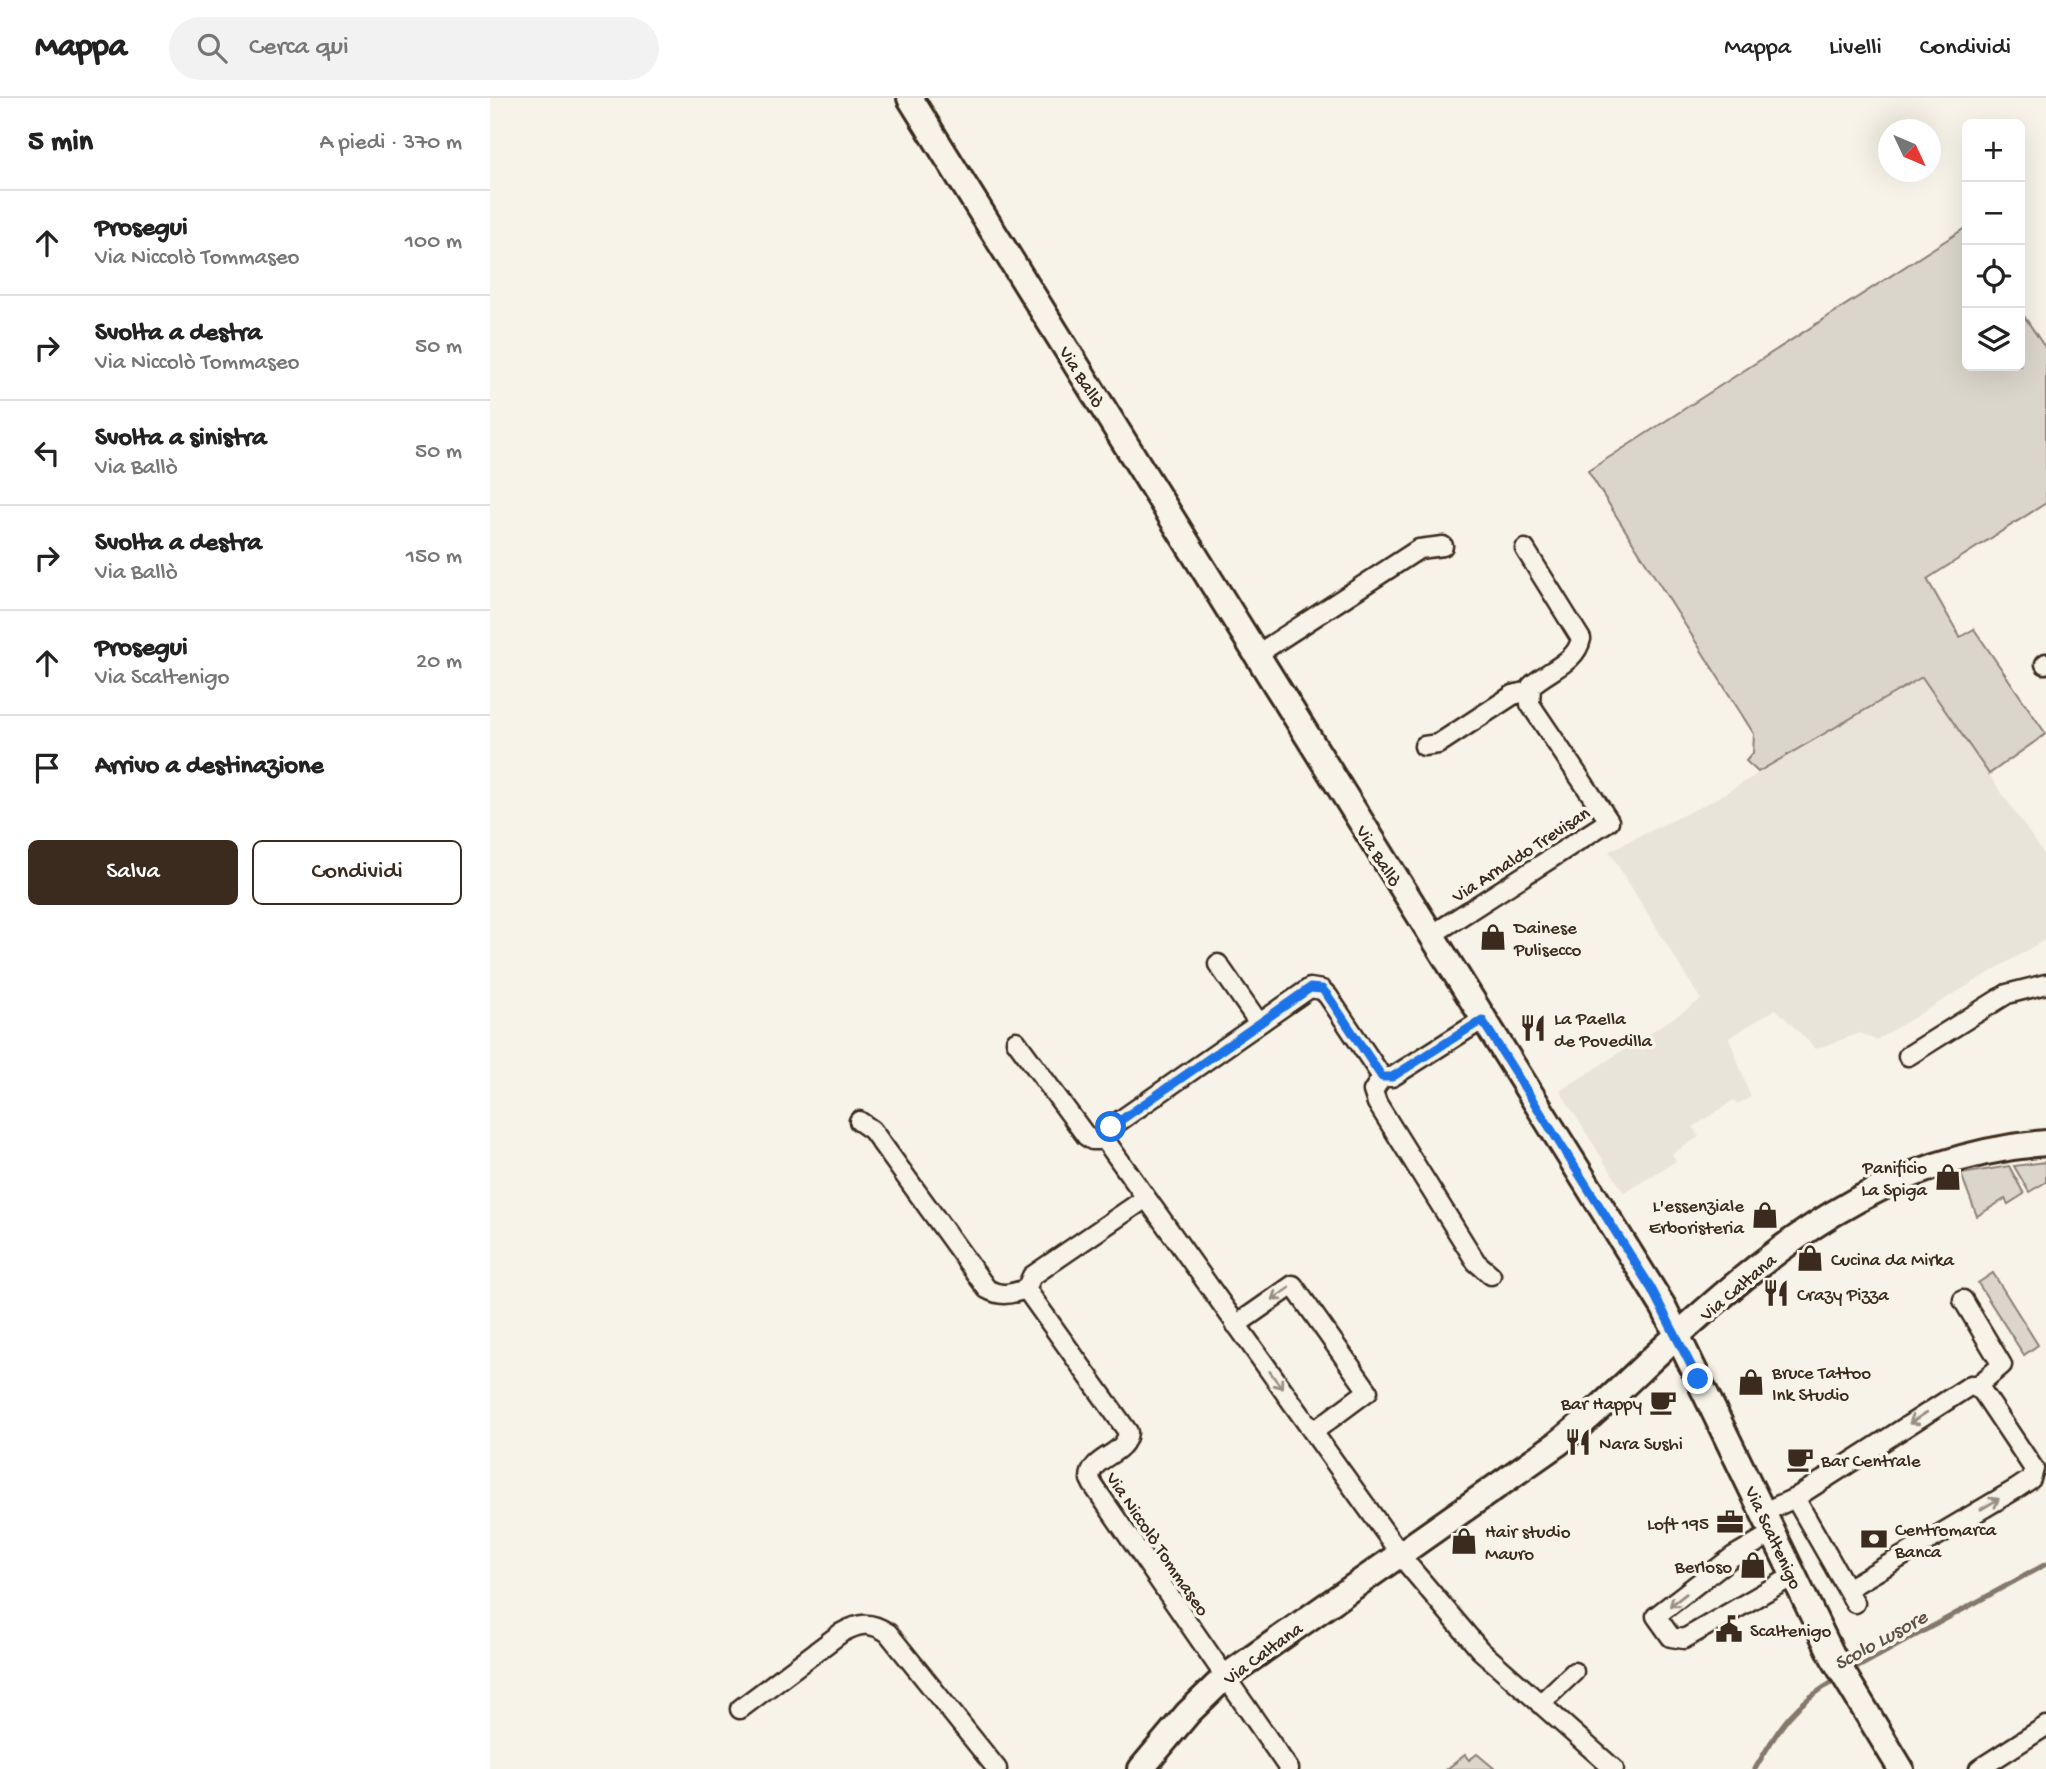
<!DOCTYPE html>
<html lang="it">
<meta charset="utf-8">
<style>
body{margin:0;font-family:"Gochi Hand",sans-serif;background:#f2f2f2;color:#222}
.controls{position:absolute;right:21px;top:21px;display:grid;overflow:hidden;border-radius:10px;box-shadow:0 7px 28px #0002}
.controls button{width:63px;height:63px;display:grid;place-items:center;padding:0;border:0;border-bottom:2px solid #e0e0e0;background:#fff;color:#222;font:35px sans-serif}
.compass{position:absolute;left:1388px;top:21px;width:63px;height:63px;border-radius:50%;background:#fff;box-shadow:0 7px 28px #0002;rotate:134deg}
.stop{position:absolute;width:21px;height:21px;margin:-16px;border:5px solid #1a73e8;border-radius:50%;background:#fff}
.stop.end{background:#1a73e8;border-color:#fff;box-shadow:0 2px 7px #0008}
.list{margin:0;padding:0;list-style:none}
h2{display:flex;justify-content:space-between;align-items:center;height:91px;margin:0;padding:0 28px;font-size:30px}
h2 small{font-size:23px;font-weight:400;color:#767676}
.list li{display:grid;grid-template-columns:46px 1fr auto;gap:21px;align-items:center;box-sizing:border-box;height:105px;padding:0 28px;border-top:2px solid #e0e0e0}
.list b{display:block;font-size:26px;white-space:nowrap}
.list p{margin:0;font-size:23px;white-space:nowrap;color:#767676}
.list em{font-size:23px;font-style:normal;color:#767676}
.actions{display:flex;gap:14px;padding:21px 28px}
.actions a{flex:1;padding:16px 0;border:2px solid #3b2a1e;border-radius:10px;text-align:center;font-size:24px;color:#3b2a1e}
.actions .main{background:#3b2a1e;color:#fff}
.icon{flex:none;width:38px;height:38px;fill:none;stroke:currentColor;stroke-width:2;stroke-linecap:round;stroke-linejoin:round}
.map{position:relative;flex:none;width:1556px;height:1671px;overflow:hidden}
header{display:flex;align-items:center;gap:42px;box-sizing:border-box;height:98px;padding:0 35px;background:#fff;border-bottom:2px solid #e0e0e0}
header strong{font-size:33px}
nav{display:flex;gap:38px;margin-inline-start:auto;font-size:24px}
.search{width:490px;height:63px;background:#f2f2f2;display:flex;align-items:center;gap:18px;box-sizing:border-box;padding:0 24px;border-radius:38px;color:#767676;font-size:26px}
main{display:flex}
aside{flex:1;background:#fff}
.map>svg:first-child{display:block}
.built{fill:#e9e4d9}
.green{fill:#dbd6cb;stroke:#8b8074;stroke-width:2}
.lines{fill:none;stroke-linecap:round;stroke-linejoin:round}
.stream{stroke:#84786c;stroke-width:5}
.street-casing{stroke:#3b2a1e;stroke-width:23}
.secondary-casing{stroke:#3b2a1e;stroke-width:30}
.street{stroke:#f7f3e8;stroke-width:18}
.secondary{stroke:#f7f3e8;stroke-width:24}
.oneway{stroke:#998e83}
.route{stroke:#1a73e8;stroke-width:9}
.labels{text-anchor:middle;stroke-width:7;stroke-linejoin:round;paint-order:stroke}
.street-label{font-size:19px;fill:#3b2a1e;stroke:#f7f3e8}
.poi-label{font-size:19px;fill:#3b2a1e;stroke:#f7f3e8;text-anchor:start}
.water-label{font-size:21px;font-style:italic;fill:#5f5145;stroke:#f7f3e8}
</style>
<header>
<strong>Mappa</strong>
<div class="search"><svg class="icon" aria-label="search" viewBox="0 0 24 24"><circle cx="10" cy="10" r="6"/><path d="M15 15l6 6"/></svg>Cerca qui</div>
<nav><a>Mappa</a><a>Livelli</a><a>Condividi</a></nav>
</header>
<main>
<aside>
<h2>5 min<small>A piedi · 370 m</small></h2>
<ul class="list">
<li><svg class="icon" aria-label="ahead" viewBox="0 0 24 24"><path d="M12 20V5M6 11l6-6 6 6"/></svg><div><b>Prosegui</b><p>Via Niccolò Tommaseo</p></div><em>100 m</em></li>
<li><svg class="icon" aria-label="right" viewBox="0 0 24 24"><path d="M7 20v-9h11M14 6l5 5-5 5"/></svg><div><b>Svolta a destra</b><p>Via Niccolò Tommaseo</p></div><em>50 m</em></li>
<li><svg class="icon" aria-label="left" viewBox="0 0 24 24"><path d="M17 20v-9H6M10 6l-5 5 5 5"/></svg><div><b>Svolta a sinistra</b><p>Via Ballò</p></div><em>50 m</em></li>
<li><svg class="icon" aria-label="right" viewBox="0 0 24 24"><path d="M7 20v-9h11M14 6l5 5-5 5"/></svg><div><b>Svolta a destra</b><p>Via Ballò</p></div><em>150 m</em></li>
<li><svg class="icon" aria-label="ahead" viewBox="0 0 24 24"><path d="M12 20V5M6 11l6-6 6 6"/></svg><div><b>Prosegui</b><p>Via Scaltenigo</p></div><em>20 m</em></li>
<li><svg class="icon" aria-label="arrive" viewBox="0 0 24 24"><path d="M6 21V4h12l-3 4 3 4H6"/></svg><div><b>Arrivo a destinazione</b></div></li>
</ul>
<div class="actions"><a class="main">Salva</a><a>Condividi</a></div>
</aside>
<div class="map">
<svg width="1556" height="1671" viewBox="0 0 1556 1671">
<rect width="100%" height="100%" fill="#f7f3e8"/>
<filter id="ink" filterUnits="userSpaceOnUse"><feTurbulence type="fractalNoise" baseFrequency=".0143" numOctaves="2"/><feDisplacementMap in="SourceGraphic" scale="14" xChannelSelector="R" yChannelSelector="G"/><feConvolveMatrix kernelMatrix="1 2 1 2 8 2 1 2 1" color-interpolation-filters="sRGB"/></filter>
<g filter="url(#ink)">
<!-- built -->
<path class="built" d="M1432,579L1556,759V841L1386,942L1370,935L1326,951L1286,911L1239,940L1261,999L1247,1006L1244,1002L1203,1029L1209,1039L1182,1056L1186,1063L1134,1095L1070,993L1211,902L1119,753L1220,704Z"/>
<!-- green -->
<path class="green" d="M1475,130L1477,268H1530V212L1556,251V405L1437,481L1470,539L1484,531L1556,636L1499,676L1432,579L1268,674L1256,663L1263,655L1264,636L1098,373Z
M1556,1064V1084L1539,1094L1524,1068Z
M1519,1068L1534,1096L1518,1106L1515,1101L1487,1118L1471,1076Z
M1503,1175L1548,1247L1534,1257L1488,1185Z
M987,1656L1005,1671H957L975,1657L979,1662Z"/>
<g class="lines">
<!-- stream -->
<path class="stream" d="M1359,1574L1556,1466
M1265,1671C1289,1629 1304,1605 1348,1581"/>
<defs>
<path id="street" d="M766,557L929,451L953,448
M1555,566L1556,565
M934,648L948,646L1023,597L1039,593
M940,838L1119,723L1040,606L1041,588C1058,572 1086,565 1091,541L1035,451
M728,866L769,925
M526,943L596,1038L602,1042H615L823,1334L878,1293L803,1187L746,1227
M1418,958L1517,896L1556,886
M892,979L883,993L887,1005L986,1164L1001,1177
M892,979H902L992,922
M369,1023L382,1032L497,1191C511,1199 521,1196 536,1191
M615,1042L617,1034L628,1024L820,890L832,892L838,898L892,979
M656,1100L542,1178L536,1191L638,1334C636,1358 600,1358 600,1381L603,1387L799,1671
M1473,1202L1512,1267L1486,1289
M823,1334L919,1468L990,1552L1124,1671
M1305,1400L1481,1287L1492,1293L1544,1371L1541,1381L1526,1391L1357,1491
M1274,1414L1305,1400L1365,1505
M1283,1435L1242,1459L1166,1518L1181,1539L1194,1541L1303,1478
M1050,1606L1084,1574
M250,1611L351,1535C369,1525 380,1523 398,1535L507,1671
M1489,1671L1556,1628"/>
<path id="secondary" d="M420,0L1174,1210L1343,1559L1411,1671
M651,1671L698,1615L735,1579L1067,1346C1102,1319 1134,1287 1166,1257C1283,1149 1391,1059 1556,1045"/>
</defs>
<!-- street casing -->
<use href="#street" class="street-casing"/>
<!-- secondary casing -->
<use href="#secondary" class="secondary-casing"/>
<!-- street -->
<use href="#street" class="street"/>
<!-- secondary -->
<use href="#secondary" class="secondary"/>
</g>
<!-- one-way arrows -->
<defs><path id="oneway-shaft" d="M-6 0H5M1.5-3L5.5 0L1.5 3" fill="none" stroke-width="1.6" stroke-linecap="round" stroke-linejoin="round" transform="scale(1.75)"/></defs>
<g class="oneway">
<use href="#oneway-shaft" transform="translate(791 1196) rotate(145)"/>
<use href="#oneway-shaft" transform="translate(786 1282) rotate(54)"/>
<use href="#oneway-shaft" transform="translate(1428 1320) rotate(147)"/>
<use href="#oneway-shaft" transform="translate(1500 1406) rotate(-30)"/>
<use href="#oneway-shaft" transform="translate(1188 1502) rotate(142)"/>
</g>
</g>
<g class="lines" filter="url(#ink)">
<!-- route -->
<path class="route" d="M621,1029L820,890L832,891L838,898L892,979H902L992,922L1161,1190L1208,1281"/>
</g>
<!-- icons -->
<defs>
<symbol id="shop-bare" viewBox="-9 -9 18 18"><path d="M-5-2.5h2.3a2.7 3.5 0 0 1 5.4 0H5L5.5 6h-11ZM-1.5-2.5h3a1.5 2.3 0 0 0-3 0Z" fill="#3b2a1e" stroke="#f7f3e8" stroke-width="2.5" paint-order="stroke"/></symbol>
<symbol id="restaurant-bare" viewBox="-9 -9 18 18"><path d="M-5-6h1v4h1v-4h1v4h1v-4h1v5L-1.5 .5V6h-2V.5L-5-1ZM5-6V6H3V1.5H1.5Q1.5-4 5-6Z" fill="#3b2a1e" stroke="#f7f3e8" stroke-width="2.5" paint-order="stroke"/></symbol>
<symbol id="cafe-bare" viewBox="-9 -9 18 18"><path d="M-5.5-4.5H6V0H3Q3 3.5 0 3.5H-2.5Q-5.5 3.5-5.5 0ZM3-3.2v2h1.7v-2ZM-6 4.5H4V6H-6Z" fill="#3b2a1e" stroke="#f7f3e8" stroke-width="2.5" paint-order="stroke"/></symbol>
<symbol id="office-bare" viewBox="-9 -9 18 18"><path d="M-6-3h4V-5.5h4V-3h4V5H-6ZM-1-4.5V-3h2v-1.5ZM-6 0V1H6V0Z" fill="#3b2a1e" stroke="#f7f3e8" stroke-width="2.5" paint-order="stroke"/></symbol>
<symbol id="bank-bare" viewBox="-9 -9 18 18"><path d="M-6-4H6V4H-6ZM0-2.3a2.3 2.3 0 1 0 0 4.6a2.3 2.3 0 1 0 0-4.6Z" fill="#3b2a1e" stroke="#f7f3e8" stroke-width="2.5" paint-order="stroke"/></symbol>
<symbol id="civic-bare" viewBox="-9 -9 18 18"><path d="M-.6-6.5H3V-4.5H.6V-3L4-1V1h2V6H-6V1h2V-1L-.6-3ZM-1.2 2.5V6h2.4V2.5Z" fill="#3b2a1e" stroke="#f7f3e8" stroke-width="2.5" paint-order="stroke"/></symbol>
</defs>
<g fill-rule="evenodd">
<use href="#shop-bare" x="984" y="820" width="38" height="38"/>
<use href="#restaurant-bare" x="1024" y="911" width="38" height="38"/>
<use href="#shop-bare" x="1439" y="1060" width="38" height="38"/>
<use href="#shop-bare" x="1256" y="1098" width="38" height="38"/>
<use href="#shop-bare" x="1301" y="1141" width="38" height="38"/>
<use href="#restaurant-bare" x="1267" y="1176" width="38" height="38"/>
<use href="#shop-bare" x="1242" y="1265" width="38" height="38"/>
<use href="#cafe-bare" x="1154" y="1285" width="38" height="38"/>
<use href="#restaurant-bare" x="1069" y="1325" width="38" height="38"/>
<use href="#cafe-bare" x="1291" y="1342" width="38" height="38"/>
<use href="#office-bare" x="1221" y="1405" width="38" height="38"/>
<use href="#bank-bare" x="1365" y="1422" width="38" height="38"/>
<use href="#shop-bare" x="955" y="1424" width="38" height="38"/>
<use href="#shop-bare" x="1244" y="1448" width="38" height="38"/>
<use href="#civic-bare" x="1220" y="1512" width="38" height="38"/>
</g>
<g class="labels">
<!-- street labels -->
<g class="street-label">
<text transform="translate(593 278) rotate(58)" y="7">Via Ballò</text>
<text transform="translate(1030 755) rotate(-33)" y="7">Via Arnaldo Trevisan</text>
<text transform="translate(890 757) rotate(58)" y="7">Via Ballò</text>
<text transform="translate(1247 1188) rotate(-40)" y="7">Via Caltana</text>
<text transform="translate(1285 1439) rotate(65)" y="7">Via Scaltenigo</text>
<text transform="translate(669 1445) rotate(56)" y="7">Via Niccolò Tommaseo</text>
<text transform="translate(772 1554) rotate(-36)" y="7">Via Caltana</text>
</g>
<!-- poi labels -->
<g class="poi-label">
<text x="1024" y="835">Dainese<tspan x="1024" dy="22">Pulisecco</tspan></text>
<text x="1064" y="926">La Paella<tspan x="1064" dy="22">de Povedilla</tspan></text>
<text x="1437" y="1075" text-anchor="end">Panificio<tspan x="1437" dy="22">La Spiga</tspan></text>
<text x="1254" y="1113" text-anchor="end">L'essenziale<tspan x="1254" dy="22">Erboristeria</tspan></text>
<text x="1341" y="1167">Cucina da Mirka</text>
<text x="1307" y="1202">Crazy Pizza</text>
<text x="1282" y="1280">Bruce Tattoo<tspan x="1282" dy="22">Ink Studio</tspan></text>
<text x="1152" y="1311" text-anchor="end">Bar Happy</text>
<text x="1109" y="1351">Nara Sushi</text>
<text x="1331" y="1368">Bar Centrale</text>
<text x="1219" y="1431" text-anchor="end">Loft 195</text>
<text x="1405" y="1437">Centromarca<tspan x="1405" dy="22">Banca</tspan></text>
<text x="995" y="1439">Hair studio<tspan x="995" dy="22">Mauro</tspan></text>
<text x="1242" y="1474" text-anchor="end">Berloso</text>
<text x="1260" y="1538">Scaltenigo</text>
</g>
<!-- water labels -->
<g class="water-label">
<text transform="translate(1390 1541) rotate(-29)" y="7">Scolo Lusore</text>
</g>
</g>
</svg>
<div class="controls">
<button>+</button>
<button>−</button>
<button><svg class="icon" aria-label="locate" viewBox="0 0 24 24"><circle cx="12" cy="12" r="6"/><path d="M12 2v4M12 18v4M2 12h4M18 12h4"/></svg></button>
<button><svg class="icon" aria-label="layers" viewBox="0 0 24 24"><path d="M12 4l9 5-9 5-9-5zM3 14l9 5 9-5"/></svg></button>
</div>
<svg class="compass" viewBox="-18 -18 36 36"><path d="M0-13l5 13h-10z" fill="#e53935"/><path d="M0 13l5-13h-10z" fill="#767676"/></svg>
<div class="stop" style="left:621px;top:1029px"></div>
<div class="stop end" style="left:1208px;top:1281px"></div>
</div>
</main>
